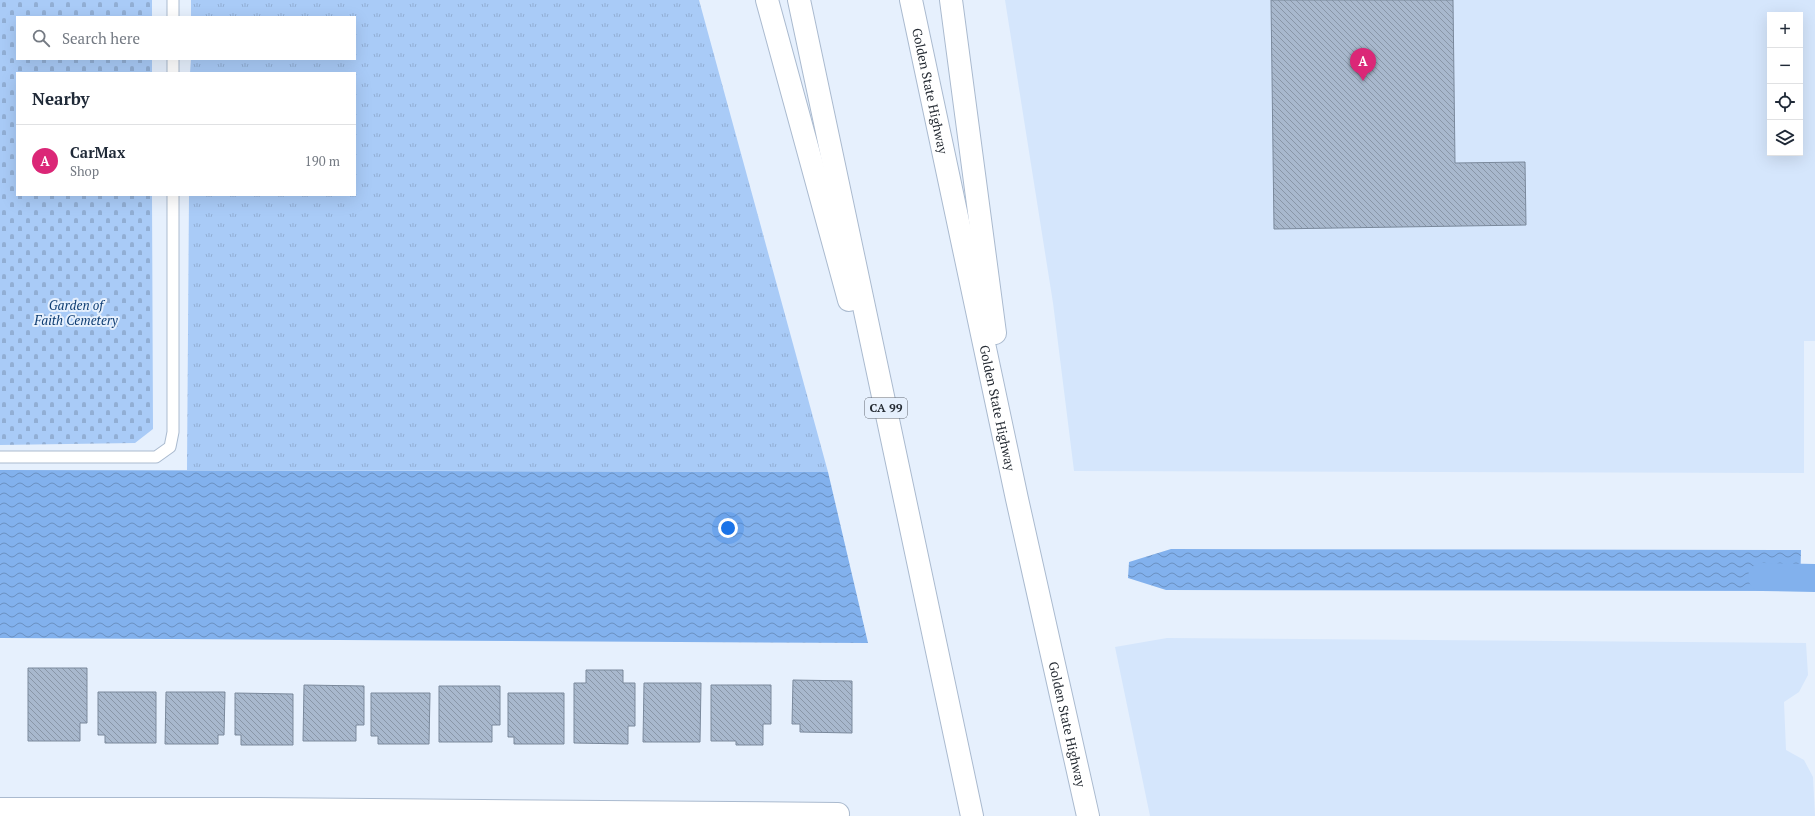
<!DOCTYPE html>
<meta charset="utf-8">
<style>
body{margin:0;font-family:"PT Serif",serif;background:#f2f2f3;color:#1f2937}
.controls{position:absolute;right:12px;top:12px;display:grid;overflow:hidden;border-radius:0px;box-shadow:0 4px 16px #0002}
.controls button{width:36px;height:36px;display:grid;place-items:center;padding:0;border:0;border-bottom:1px solid #e0e1e3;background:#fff;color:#1f2937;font:20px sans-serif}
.you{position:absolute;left:728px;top:528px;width:14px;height:14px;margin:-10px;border:3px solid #fff;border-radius:50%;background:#1a73e8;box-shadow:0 0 0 6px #1a73e833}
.badge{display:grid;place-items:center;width:26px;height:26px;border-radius:50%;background:#db2777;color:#fff;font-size:13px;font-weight:700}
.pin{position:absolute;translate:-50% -33px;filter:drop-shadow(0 1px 2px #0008)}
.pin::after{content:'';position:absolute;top:21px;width:14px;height:12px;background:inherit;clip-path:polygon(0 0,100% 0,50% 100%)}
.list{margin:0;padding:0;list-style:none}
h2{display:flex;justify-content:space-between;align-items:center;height:52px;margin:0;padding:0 16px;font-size:17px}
h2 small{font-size:13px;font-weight:400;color:#747a83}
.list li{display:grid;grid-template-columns:26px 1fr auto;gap:12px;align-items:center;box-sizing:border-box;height:72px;padding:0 16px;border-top:1px solid #e0e1e3}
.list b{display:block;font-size:15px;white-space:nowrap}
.list p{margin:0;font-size:13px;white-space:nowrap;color:#747a83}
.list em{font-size:13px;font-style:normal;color:#747a83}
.icon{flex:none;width:22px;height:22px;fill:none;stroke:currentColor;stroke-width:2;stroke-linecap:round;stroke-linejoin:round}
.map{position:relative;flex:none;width:1815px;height:816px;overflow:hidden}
.search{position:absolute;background:#fff;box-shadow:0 4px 16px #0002;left:16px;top:16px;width:340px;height:44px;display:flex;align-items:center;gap:10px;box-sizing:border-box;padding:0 14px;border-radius:0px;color:#747a83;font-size:15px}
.panel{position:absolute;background:#fff;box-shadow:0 4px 16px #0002;left:16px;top:72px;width:340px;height:124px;border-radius:0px}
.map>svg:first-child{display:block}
.built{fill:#d5e6fc;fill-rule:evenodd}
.grass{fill:url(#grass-tufts)}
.cemetery{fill:url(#cemetery-stones)}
.water{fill:url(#water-waves)}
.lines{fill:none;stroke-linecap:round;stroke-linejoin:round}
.canal{stroke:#82b1ed;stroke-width:28}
.building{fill:url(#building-back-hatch);stroke:#7a899c}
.lane-casing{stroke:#aabacf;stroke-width:13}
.street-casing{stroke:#aabacf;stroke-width:24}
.highway-casing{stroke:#aabacf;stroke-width:24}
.lane{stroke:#fff;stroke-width:11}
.street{stroke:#fff;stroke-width:22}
.highway{stroke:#fff;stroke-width:22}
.labels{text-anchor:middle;stroke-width:4;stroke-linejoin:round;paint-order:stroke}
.shield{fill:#e6f0fd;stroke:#606770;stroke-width:1}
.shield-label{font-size:12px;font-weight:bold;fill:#262c34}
.street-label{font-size:13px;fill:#262c34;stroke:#e6f0fd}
.park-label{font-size:13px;font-style:italic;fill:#0d3c72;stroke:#e6f0fd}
</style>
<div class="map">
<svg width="1815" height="816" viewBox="0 0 1815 816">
<defs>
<pattern id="grass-tufts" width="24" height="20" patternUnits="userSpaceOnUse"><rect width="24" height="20" fill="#a9cbf7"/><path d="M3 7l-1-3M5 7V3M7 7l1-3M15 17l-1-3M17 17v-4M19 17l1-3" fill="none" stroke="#91aed4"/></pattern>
<pattern id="cemetery-stones" width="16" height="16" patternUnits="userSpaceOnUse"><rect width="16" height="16" fill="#a9cbf7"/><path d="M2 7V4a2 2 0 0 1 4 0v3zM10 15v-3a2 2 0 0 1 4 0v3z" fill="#91aed4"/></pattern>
<pattern id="water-waves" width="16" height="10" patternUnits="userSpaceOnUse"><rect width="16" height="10" fill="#82b1ed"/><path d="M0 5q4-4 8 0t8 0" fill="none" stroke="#6a90c1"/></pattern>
<pattern id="building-back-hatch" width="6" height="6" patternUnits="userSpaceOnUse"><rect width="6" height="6" fill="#a8b8cd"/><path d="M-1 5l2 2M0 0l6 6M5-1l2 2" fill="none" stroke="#8996a7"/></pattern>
</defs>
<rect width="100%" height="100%" fill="#e6f0fd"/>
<!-- built -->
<path class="built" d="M1005,0H1815V341H1804V473L1074,471L1053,303ZM1770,15H1800V153H1770Z
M1167,638L1806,643L1808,675L1799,692L1784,702L1786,750L1804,760L1813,777L1815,816H1150L1115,647Z"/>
<!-- grass -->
<path class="grass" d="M191,0H699L828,472L187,470L189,195H355V73H190L191,59H355V17H191Z"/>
<!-- cemetery -->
<path class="cemetery" d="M0,0H152V17H17V59H152V73H17V195H152L153,429L135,443L0,445Z"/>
<!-- water -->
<path class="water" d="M0,470L828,472L868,643L0,638Z
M1171,549L1801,550L1800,591L1166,590L1128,578L1129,562Z"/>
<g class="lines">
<!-- canal -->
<path class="canal" d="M1762,577L1815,578"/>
</g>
<!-- building -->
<path class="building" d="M1271,0H1453L1455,163L1525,162L1526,225L1274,229Z
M28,668H87V723H80V741H28Z
M586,670H623V683H635V726H628V744L574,743V683H586Z
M793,680L852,681V733L800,732V724H792Z
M644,683H701L700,742H643Z
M304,685L364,686V725H356V741H303Z
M711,685H771V724H763V745H736V741H711Z
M439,686H500V725H492V742H439Z
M98,692H156V743H105V735H98Z
M166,692H225L224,735H218V744H165Z
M235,693L293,694V745H241V735H235Z
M371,693H430L429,744H378V736H371Z
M508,693H564V744H514V737H508Z"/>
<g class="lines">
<defs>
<path id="lane" d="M173,0V17
M173,59V73
M0,457H156L170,447L173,432V195"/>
<path id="street" d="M0,809H260L838,814"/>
<g id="highway">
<path d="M767,0L849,300"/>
<path d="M799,0L972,816"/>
<path id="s1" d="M911,0L1017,499L1088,816"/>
<path d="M951,0L995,333"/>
</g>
</defs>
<!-- lane casing -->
<use href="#lane" class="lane-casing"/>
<!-- street casing -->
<use href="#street" class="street-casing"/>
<!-- highway casing -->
<use href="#highway" class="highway-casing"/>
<!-- lane -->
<use href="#lane" class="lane"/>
<!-- street -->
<use href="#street" class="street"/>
<!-- highway -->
<use href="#highway" class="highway"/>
</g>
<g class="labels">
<!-- shield labels -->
<rect class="shield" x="865" y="398" width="42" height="20" rx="3"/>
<g class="shield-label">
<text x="886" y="412">CA 99</text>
</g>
<!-- street labels -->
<g class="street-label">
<text dy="5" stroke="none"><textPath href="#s1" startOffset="93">Golden State Highway</textPath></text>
<text dy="5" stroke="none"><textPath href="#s1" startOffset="417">Golden State Highway</textPath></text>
<text dy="5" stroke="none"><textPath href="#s1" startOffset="741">Golden State Highway</textPath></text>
</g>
<!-- park labels -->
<g class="park-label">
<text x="76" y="310">Garden of<tspan x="76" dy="15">Faith Cemetery</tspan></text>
</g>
</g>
</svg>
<div class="controls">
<button>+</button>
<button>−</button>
<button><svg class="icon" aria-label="locate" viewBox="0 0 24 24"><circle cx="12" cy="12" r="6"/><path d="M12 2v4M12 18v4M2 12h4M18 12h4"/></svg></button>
<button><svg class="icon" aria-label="layers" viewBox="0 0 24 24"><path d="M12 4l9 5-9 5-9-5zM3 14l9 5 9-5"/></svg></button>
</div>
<div class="you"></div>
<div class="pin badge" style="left:1363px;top:81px">A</div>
<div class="search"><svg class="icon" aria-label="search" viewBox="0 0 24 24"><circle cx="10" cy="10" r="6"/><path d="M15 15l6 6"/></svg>Search here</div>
<section class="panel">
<h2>Nearby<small></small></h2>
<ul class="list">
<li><span class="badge">A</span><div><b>CarMax</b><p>Shop</p></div><em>190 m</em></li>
</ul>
</section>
</div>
